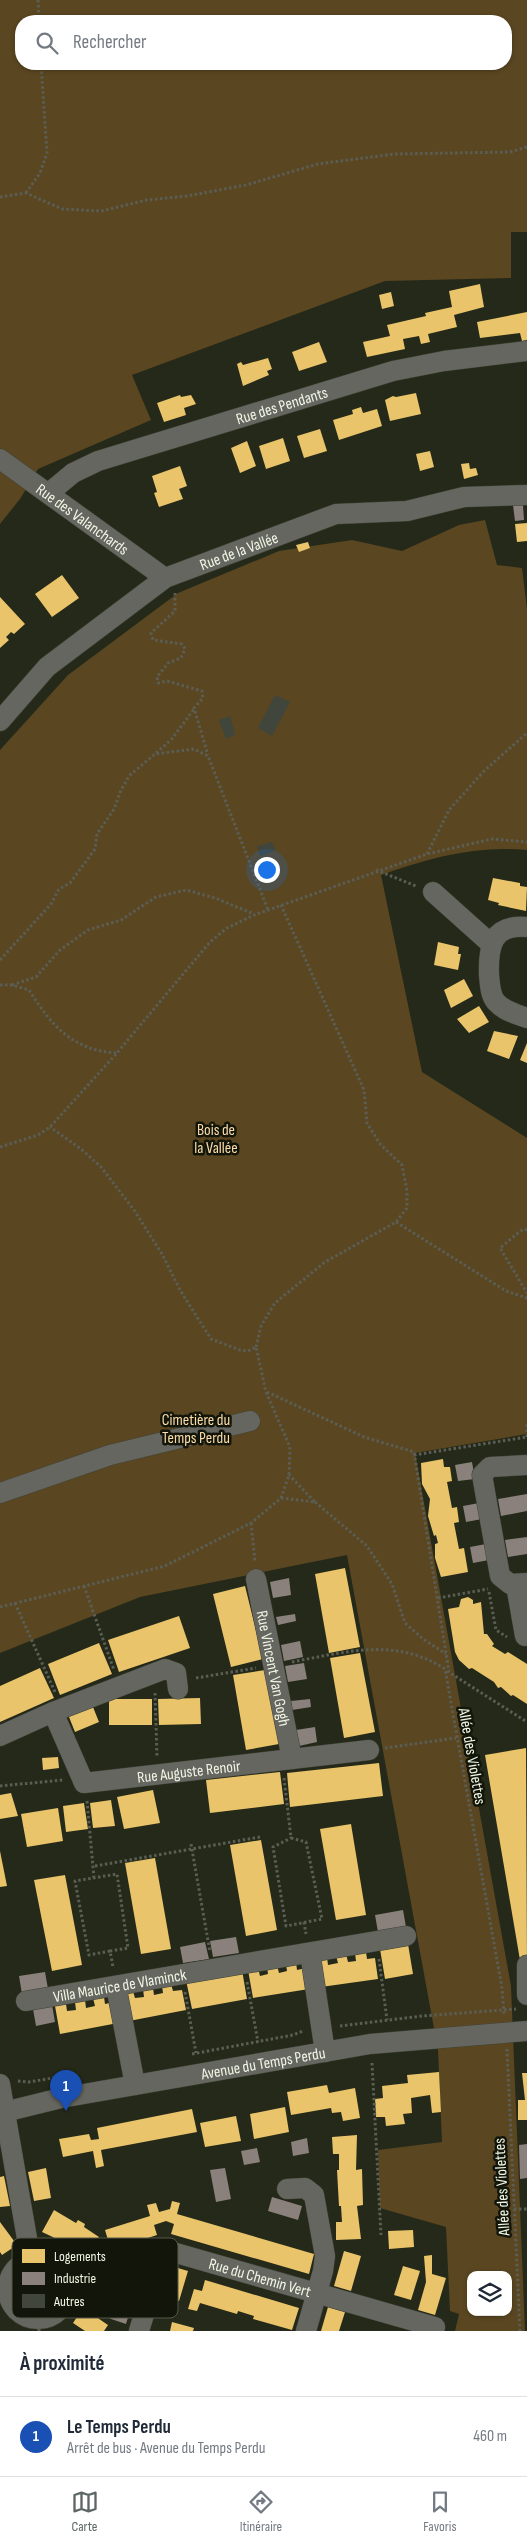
<!DOCTYPE html>
<html lang="fr">
<meta charset="utf-8">
<style>
body{margin:0;font-family:"Sofia Sans Condensed",sans-serif;background:#f2f2f3;color:#1f2937}
.controls{position:absolute;right:15px;bottom:15px;display:grid;overflow:hidden;border-radius:10px;box-shadow:0 1px 4px #0004}
.controls button{width:45px;height:45px;display:grid;place-items:center;padding:0;border:0;border-bottom:1px solid #e0e1e3;background:#fff;color:#1f2937;font:25px sans-serif}
.you{position:absolute;left:266px;top:869px;width:18px;height:18px;margin:-12px;border:4px solid #fff;border-radius:50%;background:#1a73e8;box-shadow:0 0 0 8px #1a73e833}
.badge{display:grid;place-items:center;width:32px;height:32px;border-radius:50%;background:#5d6565;color:#fff;font-size:16px;font-weight:700}
.pin{position:absolute;translate:-50% -41px;filter:drop-shadow(0 1px 2px #0008)}
.pin::after{content:'';position:absolute;top:26px;width:18px;height:15px;background:inherit;clip-path:polygon(0 0,100% 0,50% 100%)}
.list{margin:0;padding:0;list-style:none}
h2{display:flex;justify-content:space-between;align-items:center;height:65px;margin:0;padding:0 20px;font-size:21px}
h2 small{font-size:16px;font-weight:400;color:#747a83}
.list li{display:grid;grid-template-columns:32px 1fr auto;gap:15px;align-items:center;box-sizing:border-box;height:80px;padding:0 20px;border-top:1px solid #e0e1e3}
.list b{display:block;font-size:19px;white-space:nowrap}
.list p{margin:0;font-size:16px;white-space:nowrap;color:#747a83}
.list em{font-size:16px;font-style:normal;color:#747a83}
.icon{flex:none;width:28px;height:28px;fill:none;stroke:currentColor;stroke-width:2;stroke-linecap:round;stroke-linejoin:round}
.map{position:relative;flex:none;width:527px;height:2331px;overflow:hidden}
.search{position:absolute;background:#fff;box-shadow:0 1px 4px #0004;left:15px;right:15px;top:15px;height:55px;display:flex;align-items:center;gap:12px;box-sizing:border-box;padding:0 18px;border-radius:20px;color:#747a83;font-size:19px}
.sheet{height:145px;background:#fff}
nav{display:flex;justify-content:space-around;align-items:center;box-sizing:border-box;height:70px;border-top:1px solid #e0e1e3;background:#fff;font-size:14px;color:#747a83}
nav a{display:grid;justify-items:center;gap:2px}
nav .on{color:#5d6565}
.map>svg:first-child{display:block}
.green{fill:#5a4621;fill-rule:evenodd}
.homes{fill:#e9c46a}
.industry{fill:#8a817c}
.building{fill:#40463b}
.lines{fill:none;stroke-linecap:round;stroke-linejoin:round}
.minor-casing{stroke:#404437;stroke-width:21}
.path{stroke:#5b5e54;stroke-width:3;stroke-dasharray:2.5 2.5;stroke-linecap:butt}
.minor{stroke:#666660;stroke-width:20}
.labels{text-anchor:middle;stroke-width:5;stroke-linejoin:round;paint-order:stroke}
.street-label{font-size:16px;fill:#f0f6e5;stroke:#121509}
.park-label{font-size:16px;fill:#fcdca8;stroke:#121509}
.key{fill:#121509;stroke:#55584b;stroke-width:1}
.key-label{font-size:14px;fill:#f0f6e5}
</style>
<div class="map">
<svg width="527" height="2331" viewBox="0 0 527 2331">
<rect width="100%" height="100%" fill="#242919"/>
<!-- green -->
<path class="green" d="M0,0H527V232H511V278L385,281L132,375L151,420L38,469L20,499L0,524ZM21,21H506V64H21Z
M485,520L497,565L522,568L527,609V850C477,845 428,858 381,875L422,1072L527,1138V1434L415,1453L511,1986L525,2331H455L459,2314L450,2311L446,2227L380,2208L378,2150L442,2142L438,2050L347,1555L140,1597L0,1653V750L68,675L178,593L279,551L352,540L402,551L459,525ZM471,2275H508V2312H471Z"/>
<!-- homes -->
<path class="homes" d="M480,284L484,307L454,315L457,327L428,334L430,342L421,344L419,336L403,339L405,349L367,357L363,342L390,336L387,325L426,316L425,313L452,307L449,291Z
M391,292L394,306L382,309L379,295Z
M527,312V340L522,341L520,333L480,338L477,322Z
M319,342L327,362L299,371L292,352Z
M268,358L272,369L267,371L269,375L243,386L237,364L241,362L243,365Z
M416,393L421,414L390,421L385,400L393,396L396,397Z
M180,395L181,397L191,395L196,404L184,408L186,415L164,422L157,403Z
M361,407L363,413L377,409L382,426L339,440L333,420L353,414L352,410Z
M320,429L327,451L304,458L297,436Z
M283,438L290,461L266,469L259,446Z
M247,441L256,466L240,473L231,448Z
M430,451L434,467L420,471L416,454Z
M469,463L470,469L476,468L478,475L464,479L461,464Z
M180,466L187,486L179,489L183,499L159,507L154,493L157,492L152,476Z
M527,523V541L517,542L515,524Z
M308,542L310,548L299,552L296,545Z
M62,575L79,598L52,617L35,594Z
M0,597L25,624L14,634L11,632L6,637L9,640L0,648Z
M493,878L520,883V886L527,887L526,911L498,905L499,903L488,900Z
M438,942L459,947L458,954H461L458,970L434,965Z
M464,979L473,996L451,1008L444,990Z
M479,1006L489,1022L469,1033L457,1019Z
M494,1031L518,1036L509,1059L487,1051Z
M527,1043V1063L520,1060Z
M443,1459L444,1467H450L452,1481L447,1482L452,1508L457,1507L459,1522L454,1523L459,1549L464,1548L468,1572L441,1577L435,1558V1544L438,1543L436,1535L434,1536L428,1516L430,1499L422,1484L421,1463Z
M345,1568L360,1647L329,1653L315,1574Z
M245,1586L263,1659L231,1667L213,1594Z
M468,1597L473,1600V1604L481,1602L484,1634H487L494,1644L492,1646L505,1654L508,1652L527,1664V1704L513,1695L511,1696L501,1687L498,1688L494,1682L472,1668L469,1669L459,1660L455,1652L448,1609L459,1607L461,1599Z
M179,1616L190,1648L119,1672L108,1640Z
M99,1643L112,1674L60,1695L48,1664Z
M360,1653L375,1732L344,1738L330,1658Z
M40,1668L54,1698L0,1722V1686Z
M265,1670L279,1744L246,1750L233,1675Z
M200,1698L201,1724L159,1725L158,1699Z
M109,1699H152V1725H109Z
M91,1702L99,1722L75,1732L67,1712Z
M526,1748L527,1965L521,1966L485,1755Z
M58,1757L59,1768L43,1770L42,1758Z
M379,1763L383,1796L290,1807L287,1773Z
M280,1772L284,1804L210,1813L206,1780Z
M153,1790L160,1823L124,1829L117,1797Z
M11,1793L18,1816L0,1819V1795Z
M111,1800L115,1826L93,1828L90,1803Z
M84,1803L88,1829L66,1832L63,1806Z
M58,1808L63,1841L27,1847L21,1814Z
M351,1824L366,1915L336,1920L320,1829Z
M261,1840L277,1930L246,1936L230,1845Z
M0,1851L7,1886L0,1887Z
M155,1858L171,1949L141,1954L125,1863Z
M65,1875L82,1965L52,1971L34,1880Z
M408,1944L413,1974L385,1979L380,1949Z
M366,1952L367,1959L375,1958L378,1979L321,1987L317,1959L327,1957L328,1965L338,1963L336,1956L346,1954L348,1962L356,1961L355,1953Z
M296,1962L297,1970L306,1968L309,1989L253,1998L248,1970L258,1968L260,1976L268,1974L267,1967L277,1965L279,1973L287,1971L286,1964Z
M242,1970L247,1999L192,2009L186,1980Z
M171,1984L173,1991L182,1990L186,2010L129,2021L124,1993L133,1991L135,1998L144,1997L143,1989L153,1988L154,1995L163,1993L162,1986Z
M104,1997L105,2004L114,2002L118,2023L60,2034L55,2006L66,2004L67,2011L76,2010L75,2002L85,2000L86,2008L95,2006L93,1998Z
M439,2072L441,2112L432,2113L430,2095L411,2098L412,2113L403,2114L405,2124L386,2126L385,2117H376L375,2099L383,2098L382,2086L408,2083L407,2075Z
M522,2073H527V2120H518V2100H525Z
M327,2085L329,2093L355,2088L360,2118L343,2121L341,2112L332,2113L331,2108L291,2115L287,2092Z
M285,2107L289,2132L254,2139L250,2114Z
M192,2109L197,2132L101,2150L104,2166L96,2168L93,2151L63,2157L59,2139L89,2134L91,2140L99,2139L97,2128Z
M236,2116L241,2141L205,2147L200,2123Z
M357,2135L356,2170L362,2169L363,2205L357,2206L361,2239L336,2240V2222H342L341,2206H339L337,2170H339V2154H333L332,2137Z
M46,2168L51,2198L34,2201L28,2172Z
M4,2176L10,2206L0,2207V2177Z
M172,2201L180,2203L177,2214L314,2254L309,2274L171,2234L174,2224L166,2221L154,2225L157,2235L111,2250L105,2230L150,2216L147,2205L156,2203L159,2212L170,2209Z
M54,2210L76,2223L78,2220L85,2224L84,2227L99,2237L86,2258L71,2249L72,2246L42,2232Z
M0,2222L17,2245L2,2255L0,2252Z
M413,2230L414,2247L389,2249L388,2231Z
M344,2251L361,2256L351,2291L334,2286Z
M432,2255V2274L446,2278L435,2315L418,2310L426,2282L424,2256Z
M171,2266L188,2271L179,2301L162,2296Z
M403,2266L420,2271L411,2300L394,2295Z
M205,2280L299,2308L292,2330L253,2319L254,2316L238,2311L237,2314L200,2303L197,2311L188,2309L194,2289L202,2291Z
M328,2307L345,2312L339,2331H321Z
M83,2308L108,2325L104,2331H85L73,2323Z
M172,2322L194,2328L193,2331H170Z"/>
<!-- industry -->
<path class="industry" d="M513,505H523L524,520L515,521Z
M472,1462L475,1479L458,1481L455,1465Z
M527,1494V1511L501,1516L498,1499Z
M479,1503L482,1519L466,1522L463,1506Z
M527,1537V1554L508,1557L505,1540Z
M486,1544L489,1560L473,1563L470,1547Z
M289,1578L291,1595L273,1598L270,1582Z
M295,1614L296,1621L278,1625L276,1617Z
M300,1641L303,1657L284,1661L281,1645Z
M304,1663L307,1679L288,1682L285,1666Z
M310,1699L311,1707L292,1710L291,1701Z
M315,1727L317,1742L299,1746L296,1730Z
M403,1910L406,1927L378,1932L375,1915Z
M236,1937L239,1953L213,1957L210,1941Z
M205,1942L209,1959L183,1963L180,1947Z
M45,1972L48,1989L22,1994L19,1976Z
M52,2005L55,2022L36,2026L33,2009Z
M307,2138L309,2153L293,2156L291,2142Z
M527,2144V2178L520,2179L519,2145Z
M257,2148L260,2162L244,2165L241,2151Z
M225,2168L231,2199L216,2202L210,2170Z
M272,2197L302,2206L298,2220L268,2211Z
M98,2284L102,2298L114,2309L129,2314L126,2324L111,2319L92,2301L88,2287Z"/>
<!-- building -->
<path class="building" d="M275,695L290,702L272,736L258,728Z
M230,716L235,735L226,739L219,720Z
M272,842L276,850L260,856L257,846Z"/>
<g class="lines">
<defs>
<g id="minor">
<path id="s1" d="M0,459L165,578"/>
<path id="s2" d="M49,493L73,473L98,461L393,371L444,361L527,351"/>
<path id="s3" d="M0,721L47,667L165,578L336,514L407,511L464,497L527,495"/>
<path d="M433,892L491,944"/>
<path d="M527,927C492,924 488,946 489,975C490,984 490,995 496,1002C504,1011 516,1014 527,1018"/>
<path d="M527,1465L490,1467L482,1475L500,1576L510,1584L527,1583"/>
<path d="M0,1493L110,1455L250,1421"/>
<path id="s4" d="M256,1579L292,1759"/>
<path d="M516,1585L525,1636"/>
<path d="M53,1712L165,1669L176,1673L178,1689"/>
<path id="s5" d="M0,1736L53,1712L84,1783L369,1750"/>
<path d="M310,1953L325,2052"/>
<path d="M527,1965V1995"/>
<path d="M116,1986L135,2085"/>
<path id="s6" d="M26,2001L406,1936"/>
<path d="M0,2084L28,2244L24,2262"/>
<path id="s7" d="M0,2113L61,2098L370,2044L527,2031"/>
<path d="M287,2189L305,2188L314,2195L325,2256L323,2271L306,2331"/>
<circle cx="38" cy="2289" r="30"/>
<path id="s8" d="M63,2272L85,2274L169,2251L435,2327"/>
<path d="M139,2331C146,2307 157,2281 149,2256"/>
</g>
</defs>
<!-- minor casing -->
<use href="#minor" class="minor-casing"/>
<!-- path -->
<path class="path" d="M38,0L39,21
M26,193L40,173L47,153L41,64
M0,197L26,193L62,209L101,211L147,200L187,196L246,185L318,164L394,154L510,152L527,147
M175,593V611L151,633L153,640L182,644L185,649L181,658L168,663L157,677L158,683L167,681L202,691L203,698L194,708L208,755
M156,753L171,740L194,709
M427,854L449,810L484,771L527,733
M376,870L416,886
M0,960L51,904L59,889L70,883L95,849L97,834L114,809L121,790L130,775L155,754L194,749L208,756L268,910
M0,985H12L29,990C51,1025 73,1051 117,1053
M12,985L36,977L60,950L88,930L121,920L156,897L186,890L215,898L254,914
M0,1147L38,1135L50,1127L117,1053L210,942L227,928L254,915L427,854L492,839L527,842
M396,1222L506,1291L527,1298
M527,1230L523,1229L500,1248L527,1293
M256,1347L261,1326L275,1303L325,1262L396,1222L407,1208V1191L402,1165L380,1144L367,1123L364,1090L281,905
M267,1392L364,1437L414,1452L449,1672
M527,1437V1423
M414,1455L527,1437
M281,1498L315,1502L289,1475
M315,1502L367,1546L392,1584L405,1623L423,1639L446,1654
M251,1523L255,1562
M84,1586L114,1670
M489,1592L496,1630L507,1637
M438,1598L488,1589
M15,1603L55,1692
M0,1607L165,1566L251,1523L281,1498L289,1475L290,1447L266,1392L256,1347L248,1351L240,1350L211,1339L180,1290L162,1254L134,1210L101,1167L81,1149L50,1127
M292,1662C345,1652 396,1637 445,1669L502,1988L504,2014
M447,1671L527,1722
M196,1678L256,1668
M155,1693L157,1756
M385,1748L456,1738
M284,1778L291,1838
M0,1786L63,1780
M87,1801L94,1878
M291,1838L306,1842L322,1919L286,1926L273,1847Z
M191,1844L210,1952
M95,1866L260,1837
M304,1922L306,1934
M110,1951L89,1955L75,1881L117,1874L128,1948L110,1951L113,1967
M379,1959L387,2020
M247,1982L258,2042
M185,1992L196,2053
M340,2026L422,2016L516,2009
M507,2049L520,2331
M192,2054L293,2035L303,2031
M372,2063L381,2235
M18,2081L29,2082L59,2077
M514,2209H527
M39,2319V2331"/>
<!-- minor -->
<use href="#minor" class="minor"/>
</g>
<g class="labels">
<!-- street labels -->
<g class="street-label">
<text dy="6" stroke="none"><textPath href="#s2" startOffset="251">Rue des Pendants</textPath></text>
<text dy="6" stroke="none"><textPath href="#s1" startOffset="102">Rue des Valanchards</textPath></text>
<text dy="6" stroke="none"><textPath href="#s3" startOffset="298">Rue de la Vallée</textPath></text>
<text dy="6" stroke="none"><textPath href="#s4" startOffset="91">Rue Vincent Van Gogh</textPath></text>
<text transform="translate(473 1756) rotate(80)" y="6">Allée des Violettes</text>
<text dy="6" stroke="none"><textPath href="#s5" startOffset="241">Rue Auguste Renoir</textPath></text>
<text dy="6" stroke="none"><textPath href="#s6" startOffset="95">Villa Maurice de Vlaminck</textPath></text>
<text dy="6" stroke="none"><textPath href="#s7" startOffset="268">Avenue du Temps Perdu</textPath></text>
<text transform="translate(501 2187) rotate(-93)" y="6">Allée des Violettes</text>
<text dy="6" stroke="none"><textPath href="#s8" startOffset="204">Rue du Chemin Vert</textPath></text>
</g>
<!-- park labels -->
<g class="park-label">
<text x="216" y="1135">Bois de<tspan x="216" dy="18">la Vallée</tspan></text>
<text x="196" y="1425">Cimetière du<tspan x="196" dy="18">Temps Perdu</tspan></text>
</g>
</g>
<!-- legend -->
<rect x="12" y="2238" width="166" height="80" rx="8" class="key"/>
<rect x="22" y="2249" width="23" height="14" fill="#e9c46a"/>
<rect x="22" y="2272" width="23" height="13" fill="#8a817c"/>
<rect x="22" y="2294" width="23" height="14" fill="#40463b"/>
<g class="key-label">
<text x="54" y="2261">Logements</text>
<text x="54" y="2283">Industrie</text>
<text x="54" y="2306">Autres</text>
</g>
</svg>
<div class="controls">
<button><svg class="icon" aria-label="layers" viewBox="0 0 24 24"><path d="M12 4l9 5-9 5-9-5zM3 14l9 5 9-5"/></svg></button>
</div>
<div class="you"></div>
<div class="pin badge" style="left:66px;top:2111px;background:#1a4fb4">1</div>
<div class="search"><svg class="icon" aria-label="search" viewBox="0 0 24 24"><circle cx="10" cy="10" r="6"/><path d="M15 15l6 6"/></svg>Rechercher</div>
</div>
<section class="sheet">
<h2>À proximité<small></small></h2>
<ul class="list">
<li><span class="badge" style="background:#1a4fb4">1</span><div><b>Le Temps Perdu</b><p>Arrêt de bus · Avenue du Temps Perdu</p></div><em>460 m</em></li>
</ul>
</section>
<nav>
<a class="on"><svg class="icon" aria-label="map" viewBox="0 0 24 24"><path d="M3 6l6-2 6 2 6-2v14l-6 2-6-2-6 2zM9 4v14M15 6v14"/></svg>Carte</a>
<a><svg class="icon" aria-label="directions" viewBox="0 0 24 24"><path d="M12 3l9 9-9 9-9-9zM9 14v-3h6M13 9l2 2-2 2"/></svg>Itinéraire</a>
<a><svg class="icon" aria-label="saved" viewBox="0 0 24 24"><path d="M7 4h10v16l-5-4-5 4z"/></svg>Favoris</a>
</nav>
